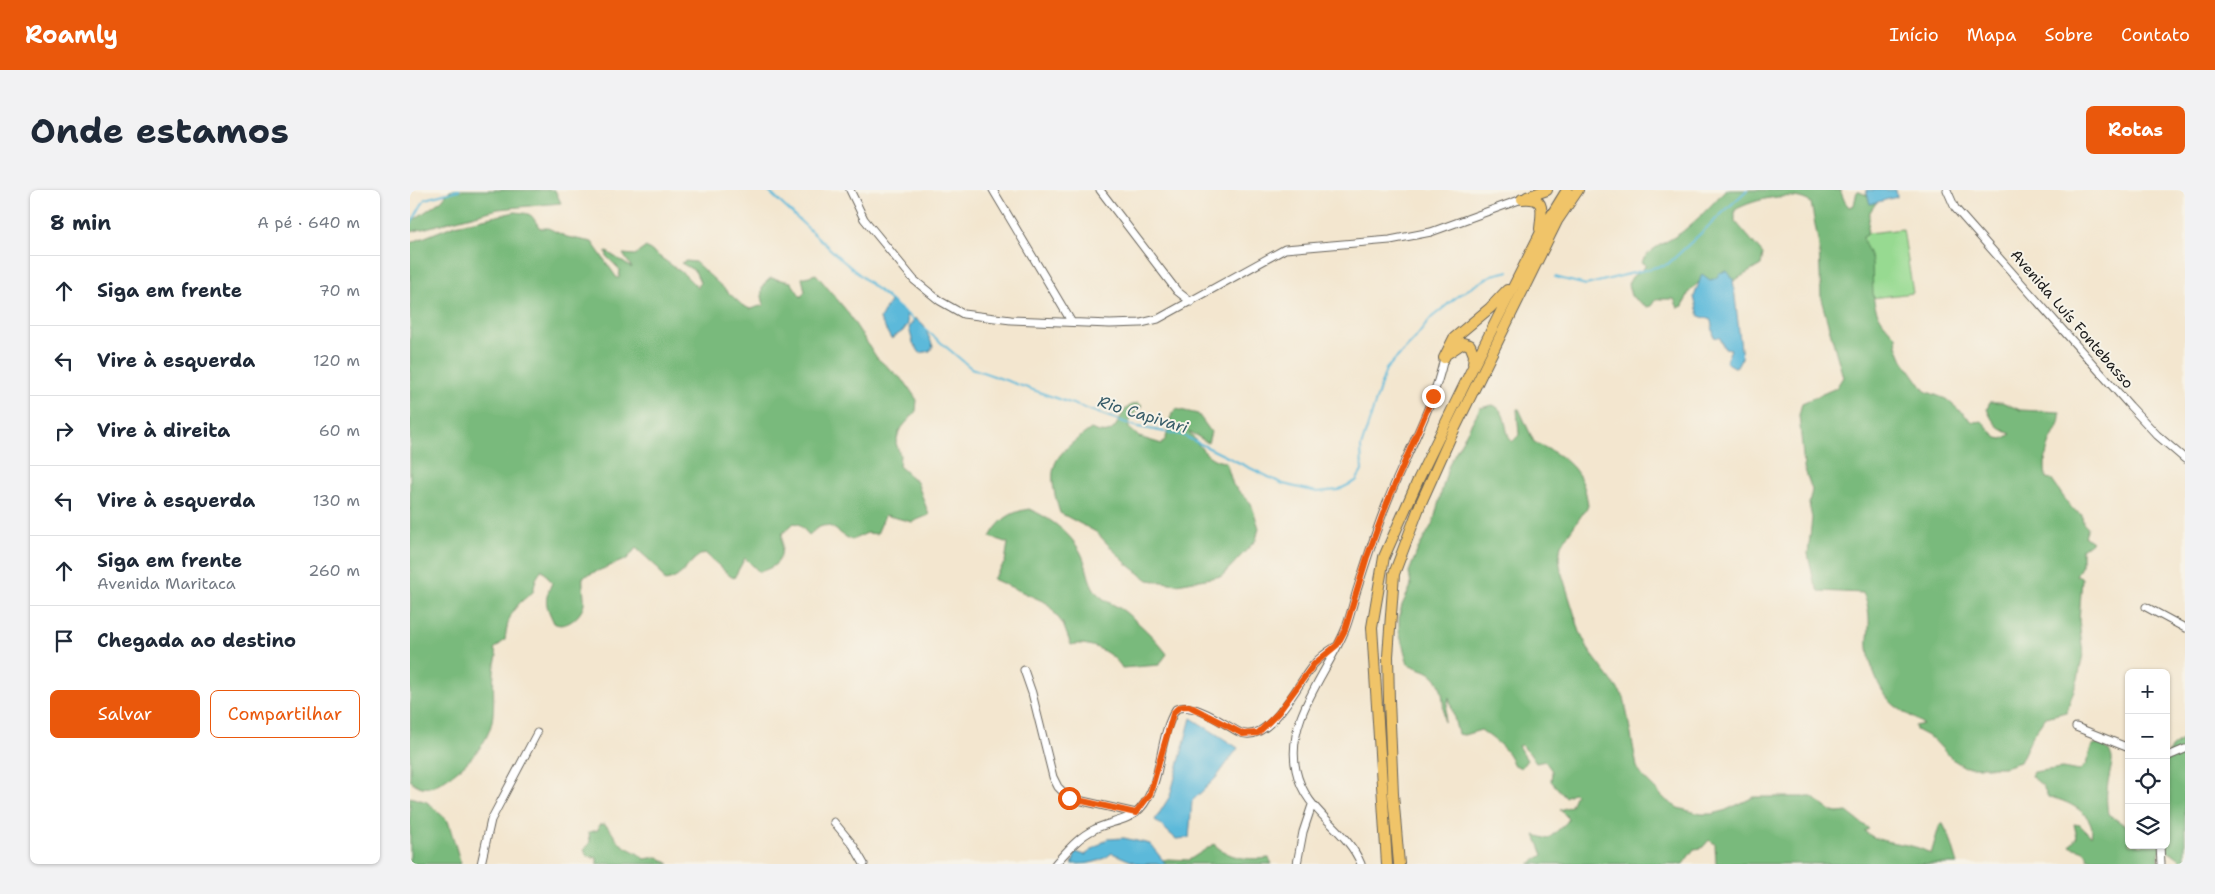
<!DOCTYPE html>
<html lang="pt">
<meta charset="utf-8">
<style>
body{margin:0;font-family:"Shantell Sans",sans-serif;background:#f2f2f3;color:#1f2937}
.controls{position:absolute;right:15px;bottom:15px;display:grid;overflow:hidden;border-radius:8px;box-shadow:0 1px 4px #0004}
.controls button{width:45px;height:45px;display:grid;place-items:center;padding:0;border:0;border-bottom:1px solid #e0e1e3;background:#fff;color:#1f2937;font:25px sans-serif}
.stop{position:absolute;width:15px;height:15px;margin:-11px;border:4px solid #ea580c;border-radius:50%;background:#fff}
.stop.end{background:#ea580c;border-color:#fff;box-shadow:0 1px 5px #0008}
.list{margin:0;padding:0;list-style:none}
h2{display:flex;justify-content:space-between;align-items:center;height:65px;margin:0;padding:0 20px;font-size:21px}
h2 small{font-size:16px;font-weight:400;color:#747a83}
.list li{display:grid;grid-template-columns:32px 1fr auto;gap:15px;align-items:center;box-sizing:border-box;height:70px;padding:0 20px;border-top:1px solid #e0e1e3}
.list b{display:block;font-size:19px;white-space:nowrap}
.list p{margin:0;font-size:16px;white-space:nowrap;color:#747a83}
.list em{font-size:16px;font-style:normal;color:#747a83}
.actions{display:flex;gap:10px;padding:15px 20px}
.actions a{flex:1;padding:11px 0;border:1px solid #ea580c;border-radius:8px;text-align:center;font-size:18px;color:#ea580c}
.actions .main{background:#ea580c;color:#fff}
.icon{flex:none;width:28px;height:28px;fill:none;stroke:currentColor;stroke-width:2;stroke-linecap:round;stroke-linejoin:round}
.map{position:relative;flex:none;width:1775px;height:674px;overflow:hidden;border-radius:8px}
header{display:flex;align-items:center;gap:30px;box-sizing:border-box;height:70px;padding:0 25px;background:#ea580c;color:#fff}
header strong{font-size:24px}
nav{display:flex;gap:28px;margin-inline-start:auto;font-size:18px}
.intro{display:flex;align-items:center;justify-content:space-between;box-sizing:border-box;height:120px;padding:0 30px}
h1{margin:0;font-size:35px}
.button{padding:12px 22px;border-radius:8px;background:#ea580c;color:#fff;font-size:18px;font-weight:700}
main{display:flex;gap:30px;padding:0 30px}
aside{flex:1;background:#fff;border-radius:8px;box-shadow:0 1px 4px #0004}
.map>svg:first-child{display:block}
.green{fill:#97da91;stroke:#5a7b56}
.forest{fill:#79ba7b;stroke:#4a6b4c}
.water{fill:#5cb9da;stroke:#3c6a7b}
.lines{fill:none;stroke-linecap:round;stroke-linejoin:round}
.stream{stroke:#5cb9da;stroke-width:2}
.minor-casing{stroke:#67635b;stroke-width:9}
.highway-casing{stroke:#67635b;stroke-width:12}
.minor{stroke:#fff;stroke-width:7}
.highway{stroke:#f0c469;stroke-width:10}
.route{stroke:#ea580c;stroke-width:6}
.labels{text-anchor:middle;stroke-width:4;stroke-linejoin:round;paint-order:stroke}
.street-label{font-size:15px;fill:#1c1c1c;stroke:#f7f3e8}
.water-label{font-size:16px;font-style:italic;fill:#365b68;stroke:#f7f3e8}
</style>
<header>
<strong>Roamly</strong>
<nav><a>Início</a><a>Mapa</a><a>Sobre</a><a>Contato</a></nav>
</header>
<div class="intro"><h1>Onde estamos</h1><a class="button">Rotas</a></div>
<main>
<aside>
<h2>8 min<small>A pé · 640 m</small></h2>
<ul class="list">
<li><svg class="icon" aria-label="ahead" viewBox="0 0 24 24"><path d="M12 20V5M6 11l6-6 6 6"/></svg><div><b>Siga em frente</b></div><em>70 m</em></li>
<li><svg class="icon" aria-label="left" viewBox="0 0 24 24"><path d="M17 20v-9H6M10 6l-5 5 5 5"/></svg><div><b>Vire à esquerda</b></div><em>120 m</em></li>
<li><svg class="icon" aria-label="right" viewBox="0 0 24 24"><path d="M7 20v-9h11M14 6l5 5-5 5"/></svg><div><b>Vire à direita</b></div><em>60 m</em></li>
<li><svg class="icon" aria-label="left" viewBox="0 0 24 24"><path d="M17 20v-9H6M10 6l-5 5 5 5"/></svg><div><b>Vire à esquerda</b></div><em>130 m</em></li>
<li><svg class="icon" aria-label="ahead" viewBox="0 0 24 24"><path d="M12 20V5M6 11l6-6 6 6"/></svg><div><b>Siga em frente</b><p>Avenida Maritaca</p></div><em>260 m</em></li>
<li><svg class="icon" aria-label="arrive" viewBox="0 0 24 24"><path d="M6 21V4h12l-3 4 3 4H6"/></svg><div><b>Chegada ao destino</b></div></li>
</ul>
<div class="actions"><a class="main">Salvar</a><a>Compartilhar</a></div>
</aside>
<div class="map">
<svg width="1775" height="674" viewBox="0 0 1775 674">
<rect width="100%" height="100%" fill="#f7f3e8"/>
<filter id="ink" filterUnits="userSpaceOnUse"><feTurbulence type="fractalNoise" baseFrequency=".02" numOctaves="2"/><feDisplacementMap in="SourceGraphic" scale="10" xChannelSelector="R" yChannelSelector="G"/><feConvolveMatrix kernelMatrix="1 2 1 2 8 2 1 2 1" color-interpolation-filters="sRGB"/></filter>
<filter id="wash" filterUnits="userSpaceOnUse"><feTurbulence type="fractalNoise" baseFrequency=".0096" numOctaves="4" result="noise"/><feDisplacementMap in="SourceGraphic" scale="20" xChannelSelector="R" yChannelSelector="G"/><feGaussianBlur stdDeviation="1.12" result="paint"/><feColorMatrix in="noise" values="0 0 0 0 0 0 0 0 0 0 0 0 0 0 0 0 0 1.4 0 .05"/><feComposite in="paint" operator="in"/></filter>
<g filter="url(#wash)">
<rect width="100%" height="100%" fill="#f3e6cf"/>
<!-- green -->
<path class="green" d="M1493,39L1503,103L1462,108L1450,44Z"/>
<!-- forest -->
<path class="forest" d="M40,0H145L151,13L88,19L1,42L0,36L2,31L32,10Z
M1315,0H1430L1435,12L1439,17L1444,15L1447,1L1468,10L1460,22L1457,45L1453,47C1454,56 1461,63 1462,73C1464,107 1458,120 1486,146L1487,156L1493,170L1515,201L1536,209L1563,232L1572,231L1587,248L1593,249L1601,244C1588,239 1582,232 1577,219L1580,212H1592L1610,220L1650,222C1651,235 1645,241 1640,252C1635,264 1634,276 1636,288L1641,289L1662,319L1672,325L1673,333L1678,338L1675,347L1682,352L1672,359V375L1666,386L1672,388L1669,431L1673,464L1668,489L1656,522L1636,527L1623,545L1610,572L1594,577H1555L1542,569L1523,549L1506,540L1505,536L1513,534C1504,528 1493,522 1484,515C1468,501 1456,468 1458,448C1460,433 1460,417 1453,403L1409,401L1404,392L1398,364L1402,328L1399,314L1402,300L1394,277L1389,225L1392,213L1426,198L1433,187L1411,109L1409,56L1401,13C1383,0 1344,9 1325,20V31L1353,64L1351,75L1320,93H1288L1279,102L1273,116L1268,118L1264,109H1246L1241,116L1237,117L1221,106L1218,94L1222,87L1235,77V74L1231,73C1239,57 1259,52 1272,42C1288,29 1301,16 1315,0Z
M105,22C124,24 120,24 130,38H138L157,47L182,52L207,88H209L210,80L197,67L196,61L222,78L213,64L225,65L236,57L274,84L288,98L290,92L285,81L271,73L276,71L285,72L332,115L340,119L354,115C351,103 349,96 361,88L381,92L391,107L395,101L392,88L406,84L436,120L467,168L495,192L507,210L506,221L489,241L486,253L490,265L489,276L507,292L519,325L502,332L475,325L467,344L457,343L442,350C423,342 420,325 399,345L389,334L384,333L372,344C372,367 373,375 349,382L335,368L324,388L320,386L295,363C278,368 275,389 255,391L248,378L226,358L217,369L173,387C172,396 175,408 174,414C172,426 155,440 144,433C136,415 133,412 142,393L132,379L126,389L123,402C103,417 98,425 95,450L84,459L87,466C81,485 85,504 83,524C81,553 56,577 31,592C19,599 11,600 0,590V53L45,35Z
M728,213L732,216C726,222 717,228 719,238L729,247L752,254C761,245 756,227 766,219L788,224L801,242L798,253L779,241C789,255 797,271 816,272L823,295L841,313L849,338L846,350L812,386L767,394L738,390L716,373L686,342L650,323C635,275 642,267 681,239C707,251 706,229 717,218C719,216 725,214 728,213Z
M1083,215C1099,222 1093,241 1102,252L1109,245L1107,219H1109L1124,252C1155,267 1174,278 1178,316L1151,355L1149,368L1151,381L1170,442L1180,462L1214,507L1227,577L1232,586L1257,611L1268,618L1291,624H1302L1314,621L1344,607H1402L1420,621L1428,623L1437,622L1459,639L1454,641C1473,657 1500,650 1521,664L1529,637L1532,632L1540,648L1548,674H1306L1305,654L1299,650L1292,658L1284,659L1273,674H1119L1133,665L1125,645L1138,649L1157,632L1158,628L1150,620L1161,616L1166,604L1163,603L1155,607L1141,591L1142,581L1135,571L1126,573L1120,564L1111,555L1108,556L1117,570L1111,578L1103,574C1099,559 1083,549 1071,540L1054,545L1048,544L1039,507L1034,532C1033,516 1035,493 1020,483C1014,479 1005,478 998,474L989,442V426L992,415L1001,396L999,382L1008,359L1023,333L1039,274L1070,218Z
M619,319C641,328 666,347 674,370C678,381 679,395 688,404C695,412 706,415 714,421C729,433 745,448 757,464L749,475L712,478C704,463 678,450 661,455L653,434L637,413L583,389L595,372L598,353L580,347C589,330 600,322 619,319Z
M1775,547V674C1770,669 1760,659 1750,660L1748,674H1716L1700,669H1678C1676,657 1667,661 1660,656L1667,647L1664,634L1670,635L1681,646C1688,624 1654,609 1638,607L1633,596L1621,586L1623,582L1652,578L1669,581L1676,574L1682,555L1690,553C1707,566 1702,570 1699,588C1696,599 1696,612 1698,624L1719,638V655H1756V569L1761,558Z
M0,607L17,612L38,631L51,674H0Z
M194,634C202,639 203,647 210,653C218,660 227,661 234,669L248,667L260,674H187V668L177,666L174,660L180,652L179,642L188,640L189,635Z
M804,654C819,669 839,670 859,668L862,674H735L758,669L779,670Z"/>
<!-- water -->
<path class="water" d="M1456,0H1486L1487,7L1460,14Z
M1317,81L1323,89L1332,168L1326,178L1316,172L1321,159L1314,158L1310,148L1304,147L1301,130L1289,126L1284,107L1292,84L1300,90L1307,88L1309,83Z
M480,111L496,124L498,134L493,141L481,149L470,129Z
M505,128L514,136L523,156L520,161L510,163L503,153L499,138Z
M781,528L828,558L806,588L782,611L779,648L766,649L745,630L760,606Z
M714,648L740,654L756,674H728L702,663C690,673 678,674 662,674L666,662L675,665L697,649Z"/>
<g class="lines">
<!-- stream -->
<path class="stream" d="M357,0L432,70L505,131
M0,35L15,9L49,0
M1145,87L1176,95L1258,74L1337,0
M515,139L561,178L728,237L772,245L873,294L907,302L928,300L946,291L952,281L951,257L976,179L1004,150L1021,128L1049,105L1082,85L1099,81"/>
</g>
</g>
<g filter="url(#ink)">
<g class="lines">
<defs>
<path id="minor" d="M440,0L454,29L504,90L530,111L553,124L601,130L700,134L731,133L748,129L875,59L980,50L1021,42L1112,9
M583,0L661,131
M690,0L767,101L781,112
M1537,0L1545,18L1720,216L1747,245L1775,269
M1736,417L1775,438
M614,480L622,503L643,587L648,597L659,608L726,623
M1666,537L1719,558
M1756,567L1775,559
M424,632L443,655L454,674
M1750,655L1751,674
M71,674L81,630L127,543
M645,674C657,661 668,647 685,639C698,632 719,631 730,619C754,592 747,549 766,519C785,512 812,533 829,542C859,557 888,492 904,474C910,467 917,462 925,457
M887,674L893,642L902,615
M951,674C936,637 895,623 886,580C875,529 917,484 935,440C940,428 943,413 947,400C956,372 965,343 976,315C995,266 1023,219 1034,168"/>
<path id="highway" d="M1117,7L1137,0
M1112,9C1136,7 1132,19 1130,39
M1038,163L1053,153L1060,155L1064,165L1063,173
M1034,168L1044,148L1080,118L1097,100
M977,674L962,437L974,367L1009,288L1063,177L1130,44L1157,0
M989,674L983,604L979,510L978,466L984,384L1010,315L1041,246L1147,31L1168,0"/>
</defs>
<!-- minor casing -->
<use href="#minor" class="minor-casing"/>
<!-- highway casing -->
<use href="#highway" class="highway-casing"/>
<!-- minor -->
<use href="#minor" class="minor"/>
<!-- highway -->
<use href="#highway" class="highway"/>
</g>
</g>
<g class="lines" filter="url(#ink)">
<!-- route -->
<path class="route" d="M659,608L726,623L740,604L763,524C767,517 771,516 779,516L833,544L848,543L868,523L904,474L927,455L935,440L957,367L977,313L1023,206"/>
</g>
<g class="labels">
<!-- street labels -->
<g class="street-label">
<text transform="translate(1662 129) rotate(49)" y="5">Avenida Luís Fontebasso</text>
</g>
<!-- water labels -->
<g class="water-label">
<text transform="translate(733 224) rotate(17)" y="6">Rio Capivari</text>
</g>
</g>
</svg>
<div class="controls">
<button>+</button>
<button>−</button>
<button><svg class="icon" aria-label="locate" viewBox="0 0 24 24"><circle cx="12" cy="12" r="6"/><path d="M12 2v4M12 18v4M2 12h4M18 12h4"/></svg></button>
<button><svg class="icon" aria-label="layers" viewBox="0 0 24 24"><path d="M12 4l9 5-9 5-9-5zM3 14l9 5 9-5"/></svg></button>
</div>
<div class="stop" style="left:659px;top:608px"></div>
<div class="stop end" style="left:1023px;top:206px"></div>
</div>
</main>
